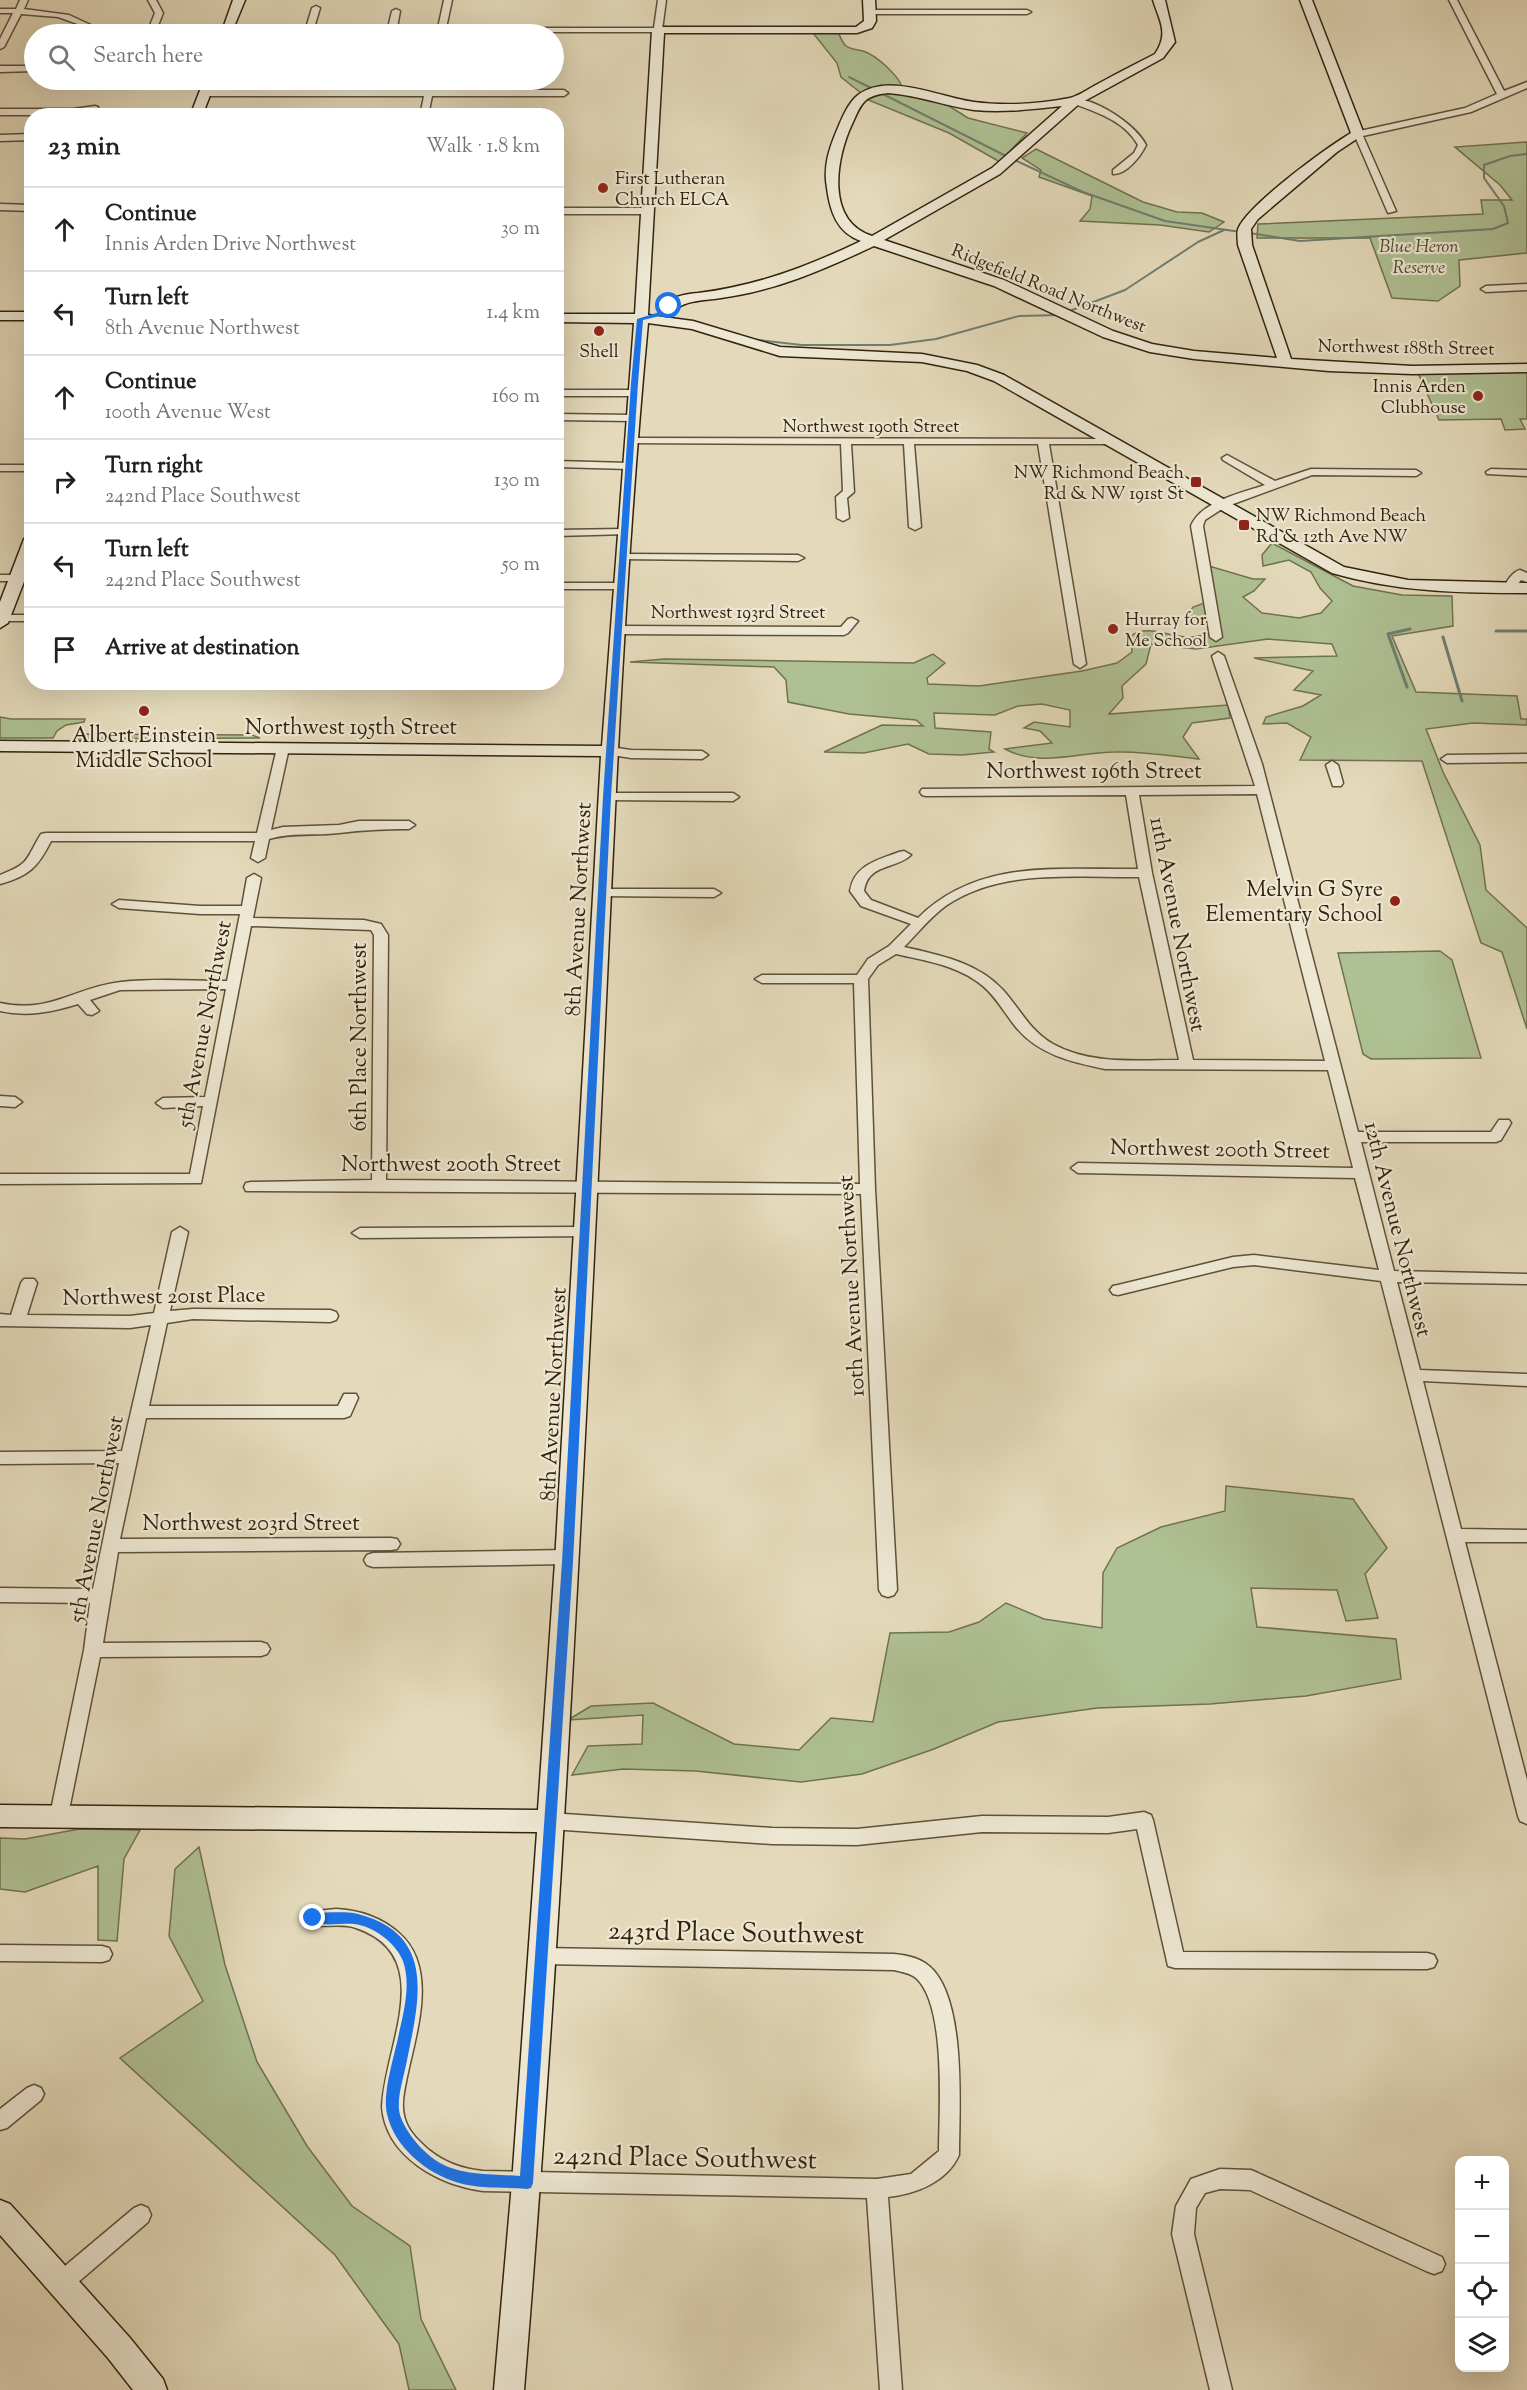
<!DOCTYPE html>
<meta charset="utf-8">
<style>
body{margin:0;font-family:"Sorts Mill Goudy",serif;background:#f6f6f6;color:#202124}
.controls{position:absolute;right:18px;bottom:18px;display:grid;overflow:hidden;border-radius:12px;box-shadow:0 6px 24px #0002}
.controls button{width:54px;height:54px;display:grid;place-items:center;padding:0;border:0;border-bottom:2px solid #e0e0e0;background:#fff;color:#202124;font:30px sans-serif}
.stop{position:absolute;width:18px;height:18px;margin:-14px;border:4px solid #1a73e8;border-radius:50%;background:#fff}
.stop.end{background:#1a73e8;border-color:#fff;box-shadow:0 2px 6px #0008}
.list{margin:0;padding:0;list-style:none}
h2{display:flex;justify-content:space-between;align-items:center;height:78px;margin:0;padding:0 24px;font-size:26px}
h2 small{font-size:20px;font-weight:400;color:#757577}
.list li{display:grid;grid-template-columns:39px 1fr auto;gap:18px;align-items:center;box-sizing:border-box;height:84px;padding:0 24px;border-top:2px solid #e0e0e0}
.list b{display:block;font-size:22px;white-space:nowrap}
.list p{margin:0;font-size:20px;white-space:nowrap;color:#757577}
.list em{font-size:20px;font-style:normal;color:#757577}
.icon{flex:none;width:33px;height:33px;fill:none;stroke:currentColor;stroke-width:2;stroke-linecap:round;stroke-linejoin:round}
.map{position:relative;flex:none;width:1527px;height:2390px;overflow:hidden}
.search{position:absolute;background:#fff;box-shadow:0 6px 24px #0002;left:24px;top:24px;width:540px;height:66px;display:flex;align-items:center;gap:15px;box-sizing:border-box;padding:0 21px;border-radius:33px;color:#757577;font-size:22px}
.panel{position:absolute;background:#fff;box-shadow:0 6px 24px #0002;left:24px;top:108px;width:540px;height:582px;border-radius:24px}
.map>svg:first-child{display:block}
.green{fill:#afc194;stroke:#707250;stroke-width:1.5}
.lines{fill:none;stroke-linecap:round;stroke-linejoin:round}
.stream-far1{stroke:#6f7e72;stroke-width:2}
.stream{stroke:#6f7e72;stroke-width:3}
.street-casing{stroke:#5e5138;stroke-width:3}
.secondary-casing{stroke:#32230d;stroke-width:3}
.street{fill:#ede7d3;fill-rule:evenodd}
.secondary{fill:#ede7d3;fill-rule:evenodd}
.route{fill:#1a73e8}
.poi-dot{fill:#8f2418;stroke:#ede7d3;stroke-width:2}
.labels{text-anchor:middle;stroke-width:4.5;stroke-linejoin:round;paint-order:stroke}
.far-poi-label{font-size:18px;fill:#32230d;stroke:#ede7d3;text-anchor:start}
.far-park-label{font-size:18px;font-style:italic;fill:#514a2f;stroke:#ede7d3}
.far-street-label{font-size:18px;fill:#32230d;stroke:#ede7d3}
.street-label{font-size:22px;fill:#32230d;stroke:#ede7d3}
.poi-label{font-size:22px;fill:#32230d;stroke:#ede7d3}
.near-street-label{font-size:27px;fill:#32230d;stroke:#ede7d3}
</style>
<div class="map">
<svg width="1527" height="2390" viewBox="0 0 1527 2390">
<rect width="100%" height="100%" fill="#e4dabb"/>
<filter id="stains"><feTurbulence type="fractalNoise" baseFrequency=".00333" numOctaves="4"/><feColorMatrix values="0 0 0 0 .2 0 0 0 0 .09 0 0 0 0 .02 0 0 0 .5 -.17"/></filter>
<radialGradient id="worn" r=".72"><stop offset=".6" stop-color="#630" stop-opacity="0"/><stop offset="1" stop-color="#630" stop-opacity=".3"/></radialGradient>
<!-- green -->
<path class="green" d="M838,32C840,36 842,42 845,45C850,50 857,49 863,51C876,55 898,75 902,87L861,93L841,77L837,63L813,33Z
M893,93L920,97L949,106L968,118L1027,133L1000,162L949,133L866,99L877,94Z
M1527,142V253L1459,260L1460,286L1438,301L1392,298L1370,238H1257L1258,224L1483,214L1481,200H1512L1500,185L1455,147Z
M1036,149L1143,202L1177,212L1202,213L1224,222L1209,232L1160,225L1080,221L1090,209L1092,196L1039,177L1041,170L1022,158Z
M1527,371V419H1520L1525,429L1505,430L1501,419L1439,420L1418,373Z
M1272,543L1353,586L1402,595L1452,596L1453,626L1392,636L1416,692L1517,696L1521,719H1527V725L1473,723L1426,729L1443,772L1480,845L1486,890L1527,928V1029L1502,952L1481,943L1422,761L1300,760L1311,737L1287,723L1263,724L1266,717L1303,706L1321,695L1294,690L1313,671L1254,658L1337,656L1332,644L1268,639L1196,649L1151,644L1146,664L1122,686L1123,698L1109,714L1228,705L1230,718L1192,723L1183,737L1199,759C1172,756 1143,751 1115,752C1079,752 1040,768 1005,749L1052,743L1040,731L1024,728L1034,722L1070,727V710L1042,704L1018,706L995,715L934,713L935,728L991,732L989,749L994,752L962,755L929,754L908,744L864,753L824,752L882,725L923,726L916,720L849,714L788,702L786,680L774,667L630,662L664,659L914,663L933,654L945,663L927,678L928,684L979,686L1082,671L1117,663L1132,652L1131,636C1149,623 1172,639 1192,637C1201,636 1211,632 1220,629L1217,620L1188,615L1193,607L1213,600L1209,566L1253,579H1265L1254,591L1243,597L1262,613L1299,618L1321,613L1332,601L1320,588L1311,572L1289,560L1263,566L1262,555Z
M0,717L11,719H85L84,722L66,725L57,731L53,738H0Z
M84,734L252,735L260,738L76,739Z
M1440,951L1452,960L1481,1058L1371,1059L1363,1054L1338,953Z
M1226,1486L1353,1499L1387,1548L1365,1574L1378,1618L1346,1621L1337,1590L1251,1588L1257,1627L1396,1639L1401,1679L1306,1696L1210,1704L1097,1708L998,1722L934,1749L862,1774L801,1782L696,1771L623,1769L572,1775L588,1746L642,1744L643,1715L568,1720L591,1706L653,1703L734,1744L799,1750L831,1718L873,1722L890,1633L949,1632L979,1622L1006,1603L1044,1619L1102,1628L1103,1573L1117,1548L1161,1527L1225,1511Z
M79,1829L140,1830L124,1859L117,1941L98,1940V1866L25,1892L0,1889V1838L25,1839Z
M199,1847L225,1965L257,2062L307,2146L352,2206L410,2246L421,2319L456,2390H409L399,2344L335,2255L120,2058L203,2001L169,1936L175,1869Z"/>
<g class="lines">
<!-- stream-far1 -->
<path class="stream-far1" d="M849,77L1004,155L1083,192L1165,221L1241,232
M1249,233L1300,241L1493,229L1508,223L1504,206L1484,178V165L1510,156L1527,154
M1067,312L1125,290L1198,242L1224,230
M750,339L802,345H890L936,339L1019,316L1060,315"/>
<!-- stream -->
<path class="stream" d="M1496,631H1527
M1443,637L1462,701
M1407,687L1388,634L1410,629"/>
<defs>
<path id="street" d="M20,0H28L24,9L69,15L95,27L149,28L155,13L148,0H156L163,13L157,28H306L312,8L316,6L320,8L314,28H388L392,11L396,9L400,11L397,28H438L444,0H452L446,28H654L658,0H666L662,30L658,32H445V34H437V32H313L312,34H304V32H100L58,17L21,14L4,47L0,49V39L13,13H0V9H16Z
M1449,0H1457L1504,91L1527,82V88L1471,112L1363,136L1396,211L1388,213L1354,134L1355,132L1465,108L1497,94Z
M871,10H1027L1031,12L1027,14H868V10Z
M0,66H34V71L0,72Z
M427,80H435L433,90H564L568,93L564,96H432L428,116H420L424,96H205L201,93L205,90H425Z
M1072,99C1095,97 1136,125 1146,145C1141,156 1126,175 1113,174V170L1134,153L1138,145C1125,121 1096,112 1072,103Z
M95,106L98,107V111L73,115H0V109H73Z
M32,134V140L0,141V135Z
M0,204L32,205V211L0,210Z
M556,208H646L651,211L646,214H556Z
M1527,284V290L1486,292L1481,289L1486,286Z
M556,390H634L639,393L634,396H556Z
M556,414L633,415L638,418L633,421L556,420Z
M631,438L1115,439L1116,441L1111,444H1049L1086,664L1080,668L1074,664L1038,444H914L921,527L915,530L909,527L904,444H851L854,492L847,498L849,518L843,521L837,518L836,497L843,491L841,444L627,443V439Z
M1227,455L1275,481L1311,469L1416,470L1421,473L1416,476L1312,475L1225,507L1205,520L1203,526L1222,637L1216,641L1210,637L1191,526C1201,501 1242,493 1265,485L1223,460L1222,458Z
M556,461L629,463L634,466L629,469L556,467Z
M0,465H32V471H0Z
M1491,469L1527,470V476L1487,474L1486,472Z
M625,529L631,532L629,534L556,536V530Z
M623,554L798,555L804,558L798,561L619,559L617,557Z
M1520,570L1527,573V582L1521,580L1513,590H1505C1503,585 1513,571 1520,570Z
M0,575H32V581H0Z
M556,583H621L627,586L621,589H556Z
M0,615H32V621H2Z
M852,618L858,621L848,633L844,635L619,634L613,630L619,626L841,627L848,619Z
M1218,652L1224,656L1262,764L1358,1132H1491L1499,1120H1509L1511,1123L1501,1140L1496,1142H1361L1394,1271L1527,1274V1284L1397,1282L1420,1370L1527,1374V1386L1423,1381L1461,1529L1527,1530V1542H1465L1527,1780V1824L1520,1821L1518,1816L1381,1281L1254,1265L1233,1267L1118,1295L1113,1294L1110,1290L1113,1286L1118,1285L1233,1257L1254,1255L1379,1270L1355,1178L1078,1173L1071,1168L1078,1163L1353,1168L1328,1070L1105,1069C1071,1062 1037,1054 1015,1026C1004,1012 996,997 983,986C958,965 926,961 896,954L878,965L868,979L875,1189L897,1590L894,1595L888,1597L882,1595L879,1590L861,1194L246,1191L244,1187L246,1183L251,1182L372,1180L374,935L371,930L251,926L201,1183L0,1184V1174H190L203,1106L163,1108L156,1103L163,1098L205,1097L226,989L120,990L90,1000L99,1011L92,1015L87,1014L78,1004C52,1012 28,1017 0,1011V1003C51,1014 75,987 121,982C156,978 192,981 227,981L240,914H200L119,908L112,904L119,900L200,906H242L247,878L254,874L261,878L253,918L364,920L381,924L388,935L386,1180L860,1184L854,983H762L755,979L762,975H857L868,959L889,946L911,924L861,906L850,891C854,865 878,860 899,852L904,851L911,855C895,870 868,863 864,891L871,900L918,918C979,858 1059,870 1138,869L1126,795L926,796L922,795L920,792L922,789L1255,786L1212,656ZM1257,794L1325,1061L1193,1060L1152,873L1139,795ZM1139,877L1179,1060C1137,1060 1091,1065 1053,1044C1030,1031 1020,1009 1003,990C977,962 939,955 904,947C917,934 931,916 947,905C1003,868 1075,878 1139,877Z
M283,744L289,748L271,830L283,827L339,825L359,821H409L415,825L409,829C383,829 364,830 339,833C315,836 292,832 269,839L265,858L258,862L251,858L255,841H51C38,867 29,876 0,884V875C31,863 25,860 41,834L46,833H257L277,748Z
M610,747L631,750L702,751L708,755L702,759L631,758L606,754L604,751Z
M1527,754V762L1447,763L1441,759L1447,755Z
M1332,761L1338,765L1343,783L1341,786H1333L1326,765Z
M607,793H733L739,797L733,801L603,800L601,797L603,794Z
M602,889H714L721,893L714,897L597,896L595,893Z
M0,1096L15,1097L22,1102L15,1107L0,1106Z
M180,1227L188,1232L170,1311L193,1309L330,1310L336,1312L338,1316L336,1320L330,1322L193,1319L167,1323L149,1406H338L344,1394H356L358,1398L350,1416L344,1418H146L120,1539L391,1538L397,1539L400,1544L397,1549L391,1550L118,1552L103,1643L261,1642L267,1644L270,1649L267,1654L261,1656L100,1657L68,1815L66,1820L59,1823L52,1820L50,1815L84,1650L90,1603L0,1602V1588L93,1589L119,1463L0,1464V1452L122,1451L151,1325L130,1328L0,1326V1314L11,1315L21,1283L24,1279H34L37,1283L27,1315L130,1316L154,1313L172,1232Z
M584,1227L592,1232L589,1236L360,1238L352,1233L360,1228Z
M567,1550L573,1552L576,1557L573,1562L567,1564L373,1567L367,1565L364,1560L367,1555L373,1553Z
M1144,1812L1151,1815L1153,1820L1183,1952L1427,1953L1434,1955L1437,1961L1434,1967L1427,1969L1175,1968L1168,1966L1137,1829L1108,1833L982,1832L857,1845L772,1844L550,1829L543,1826L541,1821L543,1816L550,1813L772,1828L857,1829L982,1816L1108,1817Z
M336,1909C359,1910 382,1918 399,1933C439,1968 416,2033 407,2077C404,2092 400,2107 406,2122C410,2133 420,2142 429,2150C445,2163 463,2169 483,2171L877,2179L911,2174L939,2151C939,2111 947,2006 916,1978C910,1973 902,1972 894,1970L541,1964L534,1962L531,1956L534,1950L541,1948L894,1954C906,1955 920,1958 929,1966C967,1998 959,2109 959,2155C947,2182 916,2194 888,2197L902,2390H880L867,2198L483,2191C439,2185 386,2157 382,2107C384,2047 439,1956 356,1928C340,1922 322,1929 306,1924L303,1918L306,1912Z
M0,1945L102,1946L109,1948L112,1954L109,1960L102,1962L0,1961Z
M34,2085L41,2088L44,2094L41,2100L7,2128L0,2130V2109L27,2088Z
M1220,2169L1251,2170L1258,2173L1442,2257L1445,2264L1442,2271L1434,2274L1426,2271L1250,2190L1220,2189L1205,2193L1196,2208L1194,2234L1232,2390H1210L1172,2234L1176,2206L1191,2179Z
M141,2205L148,2208L151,2215L148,2222L69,2290L61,2293L53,2290L50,2283L53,2276L134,2208Z"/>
<path id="secondary" d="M233,0H245L231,34H221Z
M863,0H875L876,21L872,28L857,33H664L648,315L693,321L780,347L922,354L977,365L1004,375L1344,567L1408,580L1527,583V593C1460,593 1397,592 1332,573L994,381L967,371L922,362L780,356L692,329L648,323C622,599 612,877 599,1154C579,1566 558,1979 524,2390H494L512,2183L537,1832L0,1827V1805L538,1810L555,1562L601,756L0,751V741L602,746L634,323L556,322V314H635L652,30L658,27H856L864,21Z
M1153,0H1165L1175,42L1163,58L1079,104L1000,174L884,240L1004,280L1113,331L1152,344L1194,351L1277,358L1238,245C1238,239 1236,232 1239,227C1252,202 1326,148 1351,133L1300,0H1312L1364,134L1337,152L1258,219L1251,229L1252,245L1291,359L1412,366L1527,364V372L1412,374L1329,371L1194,359L1150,352L1103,337L994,286L874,246C825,269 775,291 721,298C704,301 681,299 671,315L666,316L659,312C666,298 683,294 698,293C757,286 809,266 861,241C837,233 830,211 827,188C823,167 829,149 837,130C842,118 848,103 858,95C889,72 941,98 974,102C1004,106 1040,104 1070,98C1078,96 1087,90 1094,86C1114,75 1135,64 1155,54C1169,33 1160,22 1153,0ZM888,93C918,95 945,106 974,110C1003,113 1033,109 1062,106L992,168L872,236C825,221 836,158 852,124C856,116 859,106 866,100C873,95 880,94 888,93Z
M204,80H216L202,116H190Z
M0,312H32V320H0Z
M32,534V561L8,623L0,628V602L24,539Z
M0,2200L10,2204L130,2338L163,2379L167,2390H133L108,2358L0,2235Z"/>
</defs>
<!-- street casing -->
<use href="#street" class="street-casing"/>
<!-- secondary casing -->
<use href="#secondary" class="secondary-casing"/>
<!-- street -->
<use href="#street" class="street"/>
<!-- secondary -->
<use href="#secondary" class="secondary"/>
</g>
<!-- route -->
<path class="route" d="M669,304L672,306L668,314L643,320L638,383L611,797L573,1562L533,2183L531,2188L527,2189C505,2187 480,2189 459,2183C427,2174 394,2147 387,2114C382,2093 395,2054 399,2033C404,2011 411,1984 403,1961C396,1943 373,1926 354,1924C342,1923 312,1928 306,1918L313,1913C327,1913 344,1911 358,1914C439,1935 418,2004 406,2065C403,2080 396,2100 400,2115C406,2133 423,2153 440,2163C463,2176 495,2174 520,2176L562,1562L603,797L631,383L637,319L663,311Z"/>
<!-- markers -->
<g class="poi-dot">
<circle cx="603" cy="188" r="6"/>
<circle cx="599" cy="331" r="6"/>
<circle cx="1478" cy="396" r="6"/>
<rect x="1190" y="476" width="12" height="12" rx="3"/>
<rect x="1238" y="519" width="12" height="12" rx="3"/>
<circle cx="1113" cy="629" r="6"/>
<circle cx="144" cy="711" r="6"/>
<circle cx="1395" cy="901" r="6"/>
</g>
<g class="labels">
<!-- far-poi labels -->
<g class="far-poi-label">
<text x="615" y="184">First Lutheran<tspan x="615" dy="21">Church ELCA</tspan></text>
<text x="599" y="357" text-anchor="middle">Shell</text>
<text x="1466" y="392" text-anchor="end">Innis Arden<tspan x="1466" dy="21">Clubhouse</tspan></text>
<text x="1184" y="478" text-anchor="end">NW Richmond Beach<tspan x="1184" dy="21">Rd &amp; NW 191st St</tspan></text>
<text x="1256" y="521">NW Richmond Beach<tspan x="1256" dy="21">Rd &amp; 12th Ave NW</tspan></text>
<text x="1125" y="625">Hurray for<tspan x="1125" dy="21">Me School</tspan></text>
</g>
<!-- far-park labels -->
<g class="far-park-label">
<text x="1419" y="252">Blue Heron<tspan x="1419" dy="21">Reserve</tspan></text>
</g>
<!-- far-street labels -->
<g class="far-street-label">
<text transform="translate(1049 288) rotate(22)" y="6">Ridgefield Road Northwest</text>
<text transform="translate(1406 347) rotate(1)" y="6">Northwest 188th Street</text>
<text x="871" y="432">Northwest 190th Street</text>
<text x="738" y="618">Northwest 193rd Street</text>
</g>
<!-- street labels -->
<g class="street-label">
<text x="351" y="734">Northwest 195th Street</text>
<text x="1094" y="778">Northwest 196th Street</text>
<text transform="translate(577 909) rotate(-87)" y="8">8th Avenue Northwest</text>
<text transform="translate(1179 924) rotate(79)" y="8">11th Avenue Northwest</text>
<text transform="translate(203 1024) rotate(-79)" y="8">5th Avenue Northwest</text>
<text transform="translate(358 1037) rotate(-90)" y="8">6th Place Northwest</text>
<text transform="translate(1220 1148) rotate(1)" y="8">Northwest 200th Street</text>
<text x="451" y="1171">Northwest 200th Street</text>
<text transform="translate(1399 1229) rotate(76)" y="8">12th Avenue Northwest</text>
<text transform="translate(850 1286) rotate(-93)" y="8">10th Avenue Northwest</text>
<text transform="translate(164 1295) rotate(-1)" y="8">Northwest 201st Place</text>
<text transform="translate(552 1394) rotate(-87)" y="8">8th Avenue Northwest</text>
<text transform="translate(95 1519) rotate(-79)" y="8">5th Avenue Northwest</text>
<text x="251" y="1530">Northwest 203rd Street</text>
</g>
<!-- poi labels -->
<g class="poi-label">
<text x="144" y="742">Albert Einstein<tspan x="144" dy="25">Middle School</tspan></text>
<text x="1383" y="896" text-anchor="end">Melvin G Syre<tspan x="1383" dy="25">Elementary School</tspan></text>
</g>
<!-- near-street labels -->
<g class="near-street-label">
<text transform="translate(736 1932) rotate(1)" y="9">243rd Place Southwest</text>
<text transform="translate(685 2157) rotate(1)" y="9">242nd Place Southwest</text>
</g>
</g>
<rect width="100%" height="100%" filter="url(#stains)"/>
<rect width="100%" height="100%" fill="url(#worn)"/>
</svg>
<div class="controls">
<button>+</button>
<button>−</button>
<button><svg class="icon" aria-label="locate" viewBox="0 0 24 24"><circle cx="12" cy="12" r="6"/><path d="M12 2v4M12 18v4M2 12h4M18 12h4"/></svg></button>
<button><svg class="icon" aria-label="layers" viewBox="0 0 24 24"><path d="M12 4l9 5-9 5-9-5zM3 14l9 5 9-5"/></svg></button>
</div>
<div class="stop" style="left:669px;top:306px"></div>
<div class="stop end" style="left:313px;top:1918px"></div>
<div class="search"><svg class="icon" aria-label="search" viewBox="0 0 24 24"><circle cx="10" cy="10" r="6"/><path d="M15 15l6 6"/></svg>Search here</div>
<section class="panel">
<h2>23 min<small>Walk · 1.8 km</small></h2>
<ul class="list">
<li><svg class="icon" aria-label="ahead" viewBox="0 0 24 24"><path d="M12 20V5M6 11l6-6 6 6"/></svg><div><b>Continue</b><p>Innis Arden Drive Northwest</p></div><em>30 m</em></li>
<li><svg class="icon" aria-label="left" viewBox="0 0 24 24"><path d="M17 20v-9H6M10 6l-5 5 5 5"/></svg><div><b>Turn left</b><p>8th Avenue Northwest</p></div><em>1.4 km</em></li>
<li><svg class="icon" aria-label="ahead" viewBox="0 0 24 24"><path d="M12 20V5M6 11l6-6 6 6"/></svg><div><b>Continue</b><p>100th Avenue West</p></div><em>160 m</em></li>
<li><svg class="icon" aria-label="right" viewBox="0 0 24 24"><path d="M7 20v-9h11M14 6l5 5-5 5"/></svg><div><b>Turn right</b><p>242nd Place Southwest</p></div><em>130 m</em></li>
<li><svg class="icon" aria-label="left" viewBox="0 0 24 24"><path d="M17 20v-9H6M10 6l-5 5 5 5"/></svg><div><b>Turn left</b><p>242nd Place Southwest</p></div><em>50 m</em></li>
<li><svg class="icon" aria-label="arrive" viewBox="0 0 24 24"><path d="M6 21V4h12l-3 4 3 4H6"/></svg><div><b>Arrive at destination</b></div></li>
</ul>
</section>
</div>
